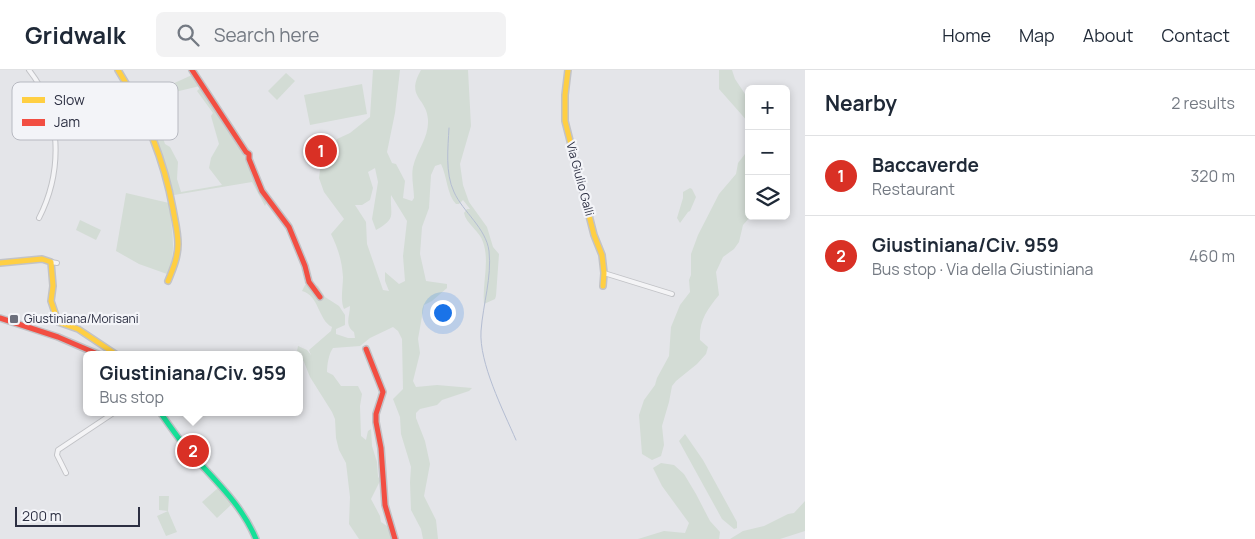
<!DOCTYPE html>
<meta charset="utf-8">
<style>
body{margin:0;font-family:Manrope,sans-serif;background:#f2f2f3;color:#1f2937}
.controls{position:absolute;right:15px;top:15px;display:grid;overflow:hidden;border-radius:8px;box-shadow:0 2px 8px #0003}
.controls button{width:45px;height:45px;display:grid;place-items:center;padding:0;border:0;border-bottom:1px solid #e0e1e3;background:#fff;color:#1f2937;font:25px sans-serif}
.scale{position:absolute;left:15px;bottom:12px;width:125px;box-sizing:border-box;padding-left:5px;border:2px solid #2c2f42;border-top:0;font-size:14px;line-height:18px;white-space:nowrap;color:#2c2f42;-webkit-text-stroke:4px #f3f4f8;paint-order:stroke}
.you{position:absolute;left:442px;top:242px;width:18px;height:18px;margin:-12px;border:4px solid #fff;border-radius:50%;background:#1a73e8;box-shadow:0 0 0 8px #1a73e833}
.badge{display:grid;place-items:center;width:32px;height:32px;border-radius:50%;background:#d93025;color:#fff;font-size:16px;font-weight:700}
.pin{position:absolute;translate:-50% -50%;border:2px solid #fff;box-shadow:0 1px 5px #0006}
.popup{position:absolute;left:83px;top:281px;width:220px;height:65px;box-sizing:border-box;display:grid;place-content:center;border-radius:8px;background:#fff;filter:drop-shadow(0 1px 4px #0005);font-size:16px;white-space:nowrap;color:#747a83}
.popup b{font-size:19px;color:#1f2937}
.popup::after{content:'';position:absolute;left:50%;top:100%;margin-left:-10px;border:10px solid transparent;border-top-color:#fff}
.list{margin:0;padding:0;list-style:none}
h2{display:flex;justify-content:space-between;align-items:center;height:65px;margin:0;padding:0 20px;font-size:21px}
h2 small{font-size:16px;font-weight:400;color:#747a83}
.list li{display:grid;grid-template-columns:32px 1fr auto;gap:15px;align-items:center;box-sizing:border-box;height:80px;padding:0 20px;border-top:1px solid #e0e1e3}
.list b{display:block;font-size:19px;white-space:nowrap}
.list p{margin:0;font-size:16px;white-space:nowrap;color:#747a83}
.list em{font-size:16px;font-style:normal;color:#747a83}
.icon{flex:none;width:28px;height:28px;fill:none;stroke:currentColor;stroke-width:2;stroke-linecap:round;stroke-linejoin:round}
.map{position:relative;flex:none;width:805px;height:469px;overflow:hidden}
header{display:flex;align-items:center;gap:30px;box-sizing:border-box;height:70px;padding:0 25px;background:#fff;border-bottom:1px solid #e0e1e3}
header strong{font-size:24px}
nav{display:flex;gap:28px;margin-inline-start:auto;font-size:18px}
.search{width:350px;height:45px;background:#f2f2f3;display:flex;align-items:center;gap:12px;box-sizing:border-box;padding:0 18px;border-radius:8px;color:#747a83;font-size:19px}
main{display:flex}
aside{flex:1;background:#fff}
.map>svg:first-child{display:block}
.green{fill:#d3dcd5;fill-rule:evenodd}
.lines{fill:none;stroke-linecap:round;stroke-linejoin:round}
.stream{stroke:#b4bdd2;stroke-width:1}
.street-casing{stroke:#c2c3c7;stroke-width:6}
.fast-casing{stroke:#c2c3c7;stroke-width:8}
.slow-casing{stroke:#c2c3c7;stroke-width:8}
.jam-casing{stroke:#c2c3c7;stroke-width:8}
.street{stroke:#f4f4f6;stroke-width:4}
.fast{stroke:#16e098;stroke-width:5}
.slow{stroke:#ffcf43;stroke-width:5}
.jam{stroke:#f24e42;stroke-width:5}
.poi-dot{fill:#6c6f7c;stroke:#f3f4f8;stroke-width:2}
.labels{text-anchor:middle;stroke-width:4.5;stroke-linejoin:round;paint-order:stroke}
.street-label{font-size:12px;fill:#2c2f42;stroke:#f3f4f8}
.poi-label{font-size:12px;fill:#2c2f42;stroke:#f3f4f8;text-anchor:start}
.key{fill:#f3f4f8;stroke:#b7b9c1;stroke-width:1}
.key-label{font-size:14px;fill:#2c2f42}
</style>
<header>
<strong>Gridwalk</strong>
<div class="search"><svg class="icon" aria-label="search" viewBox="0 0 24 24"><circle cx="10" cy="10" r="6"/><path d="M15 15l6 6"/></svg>Search here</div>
<nav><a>Home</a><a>Map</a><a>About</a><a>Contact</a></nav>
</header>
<main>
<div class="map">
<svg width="805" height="469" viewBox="0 0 805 469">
<rect width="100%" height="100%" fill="#e4e5e9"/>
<!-- green -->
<path class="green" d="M373,0H400L395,43L387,82L392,93L396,94L405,111L403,128L412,131L414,128C414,119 411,107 413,97C417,80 429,68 428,50C427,27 405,28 421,0H468L471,56L460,94L463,115L469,132L487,157L493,177L499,184L496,226L495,229L484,234C482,213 490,192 483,172C480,161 466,154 464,143L467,139H470L463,130L459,134H456C447,125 447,106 441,94L435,96L431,105L429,138L422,157L420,184L426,211L447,214V218L432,231L424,235L418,269L420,283L413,311L416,317L437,315L472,318L469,321L442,330L437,335L420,339L416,343V348L425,371L430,394L424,426L436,450L438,469H423L421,459L411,440L410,412L411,397L401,364L400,347L393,329L403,319L402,269L398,261L393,257L370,268L360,276L333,278C329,283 327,294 327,302L333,305L341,316H358L362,324L360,336L361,366L366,370L368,361L371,359L372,376L377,392L378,406L380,411L371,429L380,446L381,452L387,456L392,469H359L349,454L350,427L346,393L339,380L336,368L335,349L332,342L310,307L304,292L297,281L298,276L307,280L311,285L309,280L331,261L332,257C318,250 319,225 302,221L305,215L308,213L318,216L325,227L339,236L345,245V255L336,259V264L348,268H355L354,262C344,255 350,246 350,236L344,239C340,230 343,217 343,207C342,191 338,178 331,164L344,149L324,122L319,108L321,92L331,81L337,69L350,63L370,47ZM375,98L378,112L372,149L376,160C397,148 390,146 391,125L407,151L403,186L405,211L399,214L385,202V211L389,221L383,220L367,174L366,152L355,135H362L370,130L373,118L368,102Z
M719,0H732L735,9L749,30V53L719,19Z
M286,3L295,11L277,30L268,21Z
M192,5L200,16L158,26L162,22H157L152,26L148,25Z
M362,14L367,44L310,55L304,25Z
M201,17L234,66L247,89L253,107L267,132L265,136L252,112L174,125L154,62L155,50L161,47L171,54V58L163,68L165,74L170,77L178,92L177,109L181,122L222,115L209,98L211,88L219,74L211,46L213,43L197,21Z
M49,45L53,69L38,70L36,47Z
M749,69V146H751L743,155L739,172L734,179L723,187L716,202L719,225C707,240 699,250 700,270L708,277L706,284L697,294L676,311L672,316L669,332L662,356L664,375L661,386L652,390L642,384L639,345L644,330L655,315L657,308L669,286L671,257L680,235L690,222L689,210L691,205V184L698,165L719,124L736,104L738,93L745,84Z
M690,118L692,119L696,127L690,141L688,142L680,153L677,148L683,128V122Z
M126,123L169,133C171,156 178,182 167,204L139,194L116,181Z
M80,150L101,160L96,170L76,160Z
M685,364L703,390L737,452V458L734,459L722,449L679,371Z
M661,393L674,395L684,404L696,424L710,451L720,462L719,469H638L664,461L685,463L689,453L662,416L653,398Z
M218,418L232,434L217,448L202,432Z
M159,426H169L168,441L177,462L166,466L157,446L168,441L159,440Z
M805,431V461L780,469H730L743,461L764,456L788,444L794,443Z"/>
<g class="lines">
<!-- stream -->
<path class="stream" d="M449,58C448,78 445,103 454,122C463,142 486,158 489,181C492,207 483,234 481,261C479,293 503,340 516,370"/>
<defs>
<path id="street" d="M29,0C62,42 63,101 39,148
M51,192L57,193
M604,203L672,224
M66,403L57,385L58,380L115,342"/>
<path id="fast" d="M160,342C169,355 178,368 188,380C213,409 241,433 256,469"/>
<path id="slow" d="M118,0C145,43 164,89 173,139C175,151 178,162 178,174C178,187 173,199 168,211
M568,0L565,25V51L594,165L602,185L604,203L603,216
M0,193L42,189L51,192L53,216L51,231L58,252L78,259L117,285"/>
<path id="jam" d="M192,0L246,82L249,84V89L262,121L289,157L305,196L309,212L320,227
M0,248L58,267L100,285
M366,279L383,322L376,344V352L381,378L385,435L395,469"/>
</defs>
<!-- street casing -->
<use href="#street" class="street-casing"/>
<!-- fast casing -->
<use href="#fast" class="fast-casing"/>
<!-- slow casing -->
<use href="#slow" class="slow-casing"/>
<!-- jam casing -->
<use href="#jam" class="jam-casing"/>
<!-- street -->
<use href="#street" class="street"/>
<!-- fast -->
<use href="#fast" class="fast"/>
<!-- slow -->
<use href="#slow" class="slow"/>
<!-- jam -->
<use href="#jam" class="jam"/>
</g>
<!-- markers -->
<rect class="poi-dot" x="9" y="244" width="10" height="10" rx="2.5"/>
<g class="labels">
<!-- street labels -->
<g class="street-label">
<text transform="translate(580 109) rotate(75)" y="4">Via Giulio Galli</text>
</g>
<!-- poi labels -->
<g class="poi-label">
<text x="24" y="253">Giustiniana/Morisani</text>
</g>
</g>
<!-- legend -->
<rect x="12" y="12" width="166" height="58" rx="8" class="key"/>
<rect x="22" y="27" width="23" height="6" fill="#ffcf43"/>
<rect x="22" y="49" width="23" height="7" fill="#f24e42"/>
<g class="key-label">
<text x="54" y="35">Slow</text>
<text x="54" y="57">Jam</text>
</g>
</svg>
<div class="controls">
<button>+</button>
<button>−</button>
<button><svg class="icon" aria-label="layers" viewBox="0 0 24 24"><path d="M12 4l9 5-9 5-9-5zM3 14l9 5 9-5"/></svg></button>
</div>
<div class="scale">200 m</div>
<div class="you"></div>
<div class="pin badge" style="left:321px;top:81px">1</div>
<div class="pin badge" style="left:193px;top:381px">2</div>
<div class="popup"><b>Giustiniana/Civ. 959</b>Bus stop</div>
</div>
<aside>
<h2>Nearby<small>2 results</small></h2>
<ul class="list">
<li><span class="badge">1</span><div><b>Baccaverde</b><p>Restaurant</p></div><em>320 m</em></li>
<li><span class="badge">2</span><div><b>Giustiniana/Civ. 959</b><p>Bus stop · Via della Giustiniana</p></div><em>460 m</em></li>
</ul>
</aside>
</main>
